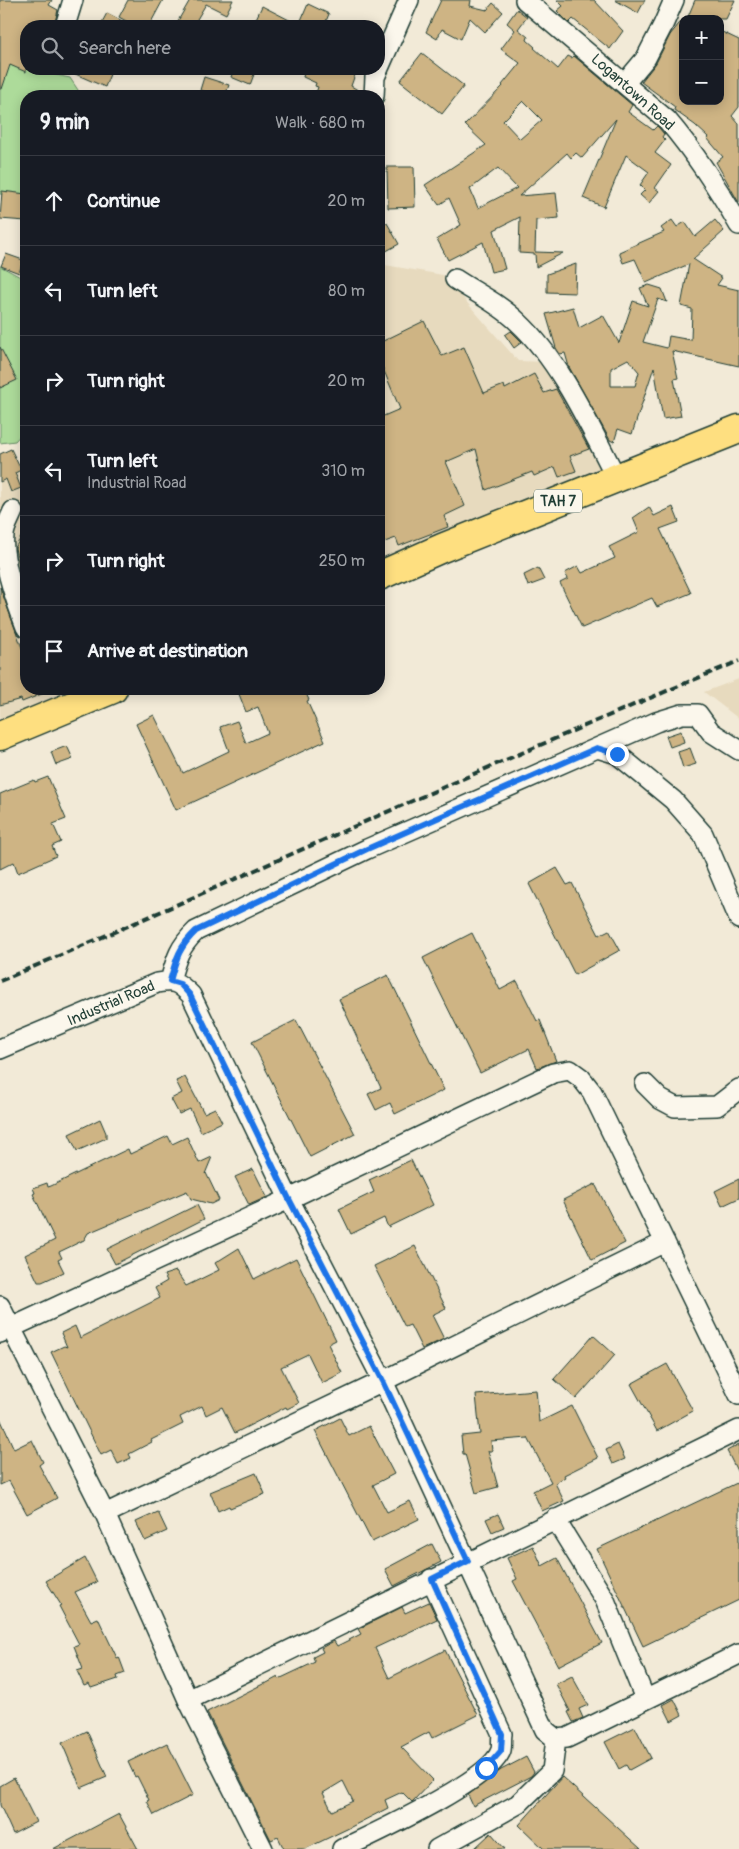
<!DOCTYPE html>
<meta charset="utf-8">
<style>
body{margin:0;font-family:Pangolin,sans-serif;background:#20242c;color:#f1f3f6}
.controls{position:absolute;right:15px;top:15px;display:grid;overflow:hidden;border-radius:10px;box-shadow:0 2px 12px #0003}
.controls button{width:45px;height:45px;display:grid;place-items:center;padding:0;border:0;border-bottom:1px solid #363941;background:#171b24;color:#f1f3f6;font:25px sans-serif}
.stop{position:absolute;width:15px;height:15px;margin:-11px;border:4px solid #1a73e8;border-radius:50%;background:#fff}
.stop.end{background:#1a73e8;border-color:#fff;box-shadow:0 1px 5px #0008}
.list{margin:0;padding:0;list-style:none}
h2{display:flex;justify-content:space-between;align-items:center;height:65px;margin:0;padding:0 20px;font-size:21px}
h2 small{font-size:16px;font-weight:400;color:#9ea1a6}
.list li{display:grid;grid-template-columns:32px 1fr auto;gap:15px;align-items:center;box-sizing:border-box;height:90px;padding:0 20px;border-top:1px solid #363941}
.list b{display:block;font-size:19px;white-space:nowrap}
.list p{margin:0;font-size:16px;white-space:nowrap;color:#9ea1a6}
.list em{font-size:16px;font-style:normal;color:#9ea1a6}
.icon{flex:none;width:28px;height:28px;fill:none;stroke:currentColor;stroke-width:2;stroke-linecap:round;stroke-linejoin:round}
.map{position:relative;flex:none;width:739px;height:1849px;overflow:hidden}
.search{position:absolute;background:#171b24;box-shadow:0 2px 12px #0003;left:20px;top:20px;width:365px;height:55px;display:flex;align-items:center;gap:12px;box-sizing:border-box;padding:0 18px;border-radius:20px;color:#9ea1a6;font-size:19px}
.panel{position:absolute;background:#171b24;box-shadow:0 2px 12px #0003;left:20px;top:90px;width:365px;height:605px;border-radius:20px}
.map>svg:first-child{display:block}
.built{fill:#e7dabe}
.green{fill:#addb9a;stroke:#668c67}
.building{fill:#ceb484;stroke:#1f3d34;fill-rule:evenodd}
.lines{fill:none;stroke-linecap:round;stroke-linejoin:round}
.minor-casing{stroke:#1f3d34;stroke-width:22}
.highway-casing{stroke:#1f3d34;stroke-width:31}
.minor{stroke:#fbf7ec;stroke-width:19}
.highway{stroke:#fedf80;stroke-width:28}
.rail{stroke:#1f3d34;stroke-width:4;stroke-dasharray:8 4;stroke-linecap:butt}
.route{stroke:#1a73e8;stroke-width:6}
.labels{text-anchor:middle;stroke-width:4;stroke-linejoin:round;paint-order:stroke}
.shield{fill:#fbf7ec;stroke:#61756b;stroke-width:1}
.shield-label{font-size:14px;font-weight:bold;fill:#1f3d34}
.street-label{font-size:15px;fill:#1f3d34;stroke:#fbf7ec}
</style>
<div class="map">
<svg width="739" height="1849" viewBox="0 0 739 1849">
<rect width="100%" height="100%" fill="#f2ead7"/>
<filter id="ink" filterUnits="userSpaceOnUse"><feTurbulence type="fractalNoise" baseFrequency=".02" numOctaves="2"/><feDisplacementMap in="SourceGraphic" scale="10" xChannelSelector="R" yChannelSelector="G"/><feConvolveMatrix kernelMatrix="1 2 1 2 8 2 1 2 1" color-interpolation-filters="sRGB"/></filter>
<g filter="url(#ink)">
<!-- built -->
<path class="built" d="M379,264L443,275L518,361L547,362L613,474L379,576Z
M26,430V689H119L0,741V479L17,474Z
M739,679V719L704,692Z"/>
<!-- green -->
<path class="green" d="M0,63L70,78L82,96H26V199L0,194Z
M0,266L26,280V429L15,441L0,443Z"/>
<!-- building -->
<path class="building" d="M0,0H52L49,5L58,10L54,26H26V72L10,65L2,89H0Z
M128,0H163L149,26H135L119,17Z
M190,0H233L226,14L206,4L193,26H175Z
M441,0H471L470,6L487,10L493,3L503,12L485,32L470,18L461,39L442,29L437,39L426,32Z
M557,0H594L623,31L610,49L573,19L569,23L557,11L563,6Z
M615,0H645L638,13Z
M695,0H735L726,19H687Z
M308,4L329,14L324,26H265L255,21L262,6L299,25Z
M517,9L527,17L518,29L528,37L527,40L535,47L534,48L558,69L568,56L572,58L574,56L632,105L628,112L653,130L657,126L659,128L664,134L662,137L665,140L655,153L671,165L655,188L659,191L649,203L640,195L645,190L640,185L649,172L626,155L604,207L583,198L616,119L582,158L576,153L571,158L567,153L519,196L556,193L559,218L536,220L535,252L563,253L536,267L535,254L519,253L520,217L494,230L505,269L491,272L483,242L448,260L437,239L461,225L449,198L439,205L425,185L486,145L465,125L503,86L502,85L520,63L501,49L515,30L507,23ZM523,101L542,120L520,139L503,121ZM498,168L517,188L478,208L470,189Z
M107,13L132,26H100Z
M683,19V101H720V31L739,40V107L732,116L739,124V203L716,162L723,157L707,138L708,137L695,125L674,110L675,107L641,82L656,63L670,35Z
M422,53L464,86L442,114L400,81Z
M64,69H112L105,87Z
M234,69H256L250,85L231,77Z
M305,69H357L351,86L363,93V96H315L318,87L315,86L316,83L303,77Z
M204,77L229,85L225,96H220L200,90Z
M387,167H414L415,207L388,208Z
M2,191L26,194V221L0,219Z
M672,220L677,227L685,222L695,237L715,220L724,231L693,259L722,278L717,285L739,290V366L672,351L678,378L674,379L681,416L663,419L654,367L632,434L618,429L614,442L610,440L569,367L565,353L560,354L556,348L546,314L573,307L579,328L603,315L619,343L633,301L648,306L640,288L649,285L662,289L667,302L658,299L643,342L667,348L669,336L691,340L692,309L681,306L689,264L646,283L635,259L623,263L619,252L664,232L661,228ZM628,359L639,372L635,386H611V368Z
M387,223L399,244L379,255V227Z
M6,254L23,260L19,273L1,266Z
M576,264L575,293L547,292V274Z
M424,321L442,356L464,347L484,393L504,385L505,389L534,374L544,393L556,389L589,449L570,456L576,471L559,477L555,467L534,476L532,472L486,490L476,449L446,462L465,506L444,516L448,527L399,546L396,538L379,544V418L400,409L379,359V343Z
M511,331L522,342L514,348L505,335Z
M0,347L17,380L0,388Z
M11,449L21,470L15,473L21,488L11,492L6,479L0,482V454Z
M649,507L654,516L673,507L679,522L660,529L691,593L657,607L652,598L582,628L560,583L568,579L565,573L578,566L582,573L615,558L609,547L639,532L633,518Z
M26,528V584H23L15,548Z
M538,568L544,580L528,586L524,575Z
M0,587L26,659V689H54L22,702L21,699L0,705Z
M237,689H304L309,700L307,701L325,741L176,810L136,724L154,715L183,773L229,751L220,727L237,721L246,743L268,733L258,707L246,712Z
M681,731L684,742L670,747L666,736Z
M67,746L73,759L56,765L51,752Z
M690,748L696,764L683,768L678,752Z
M48,777L66,819L53,824L61,842L52,846L56,856L18,873L14,862L0,869V794L34,780L35,782Z
M557,868L567,885L572,883L599,935L609,930L620,950L575,975L529,884Z
M472,933L500,990L517,981L537,1021L540,1020L556,1061L537,1068L529,1049L480,1073L423,958Z
M388,975L444,1090L395,1114L390,1103L376,1110L368,1094L381,1088L339,999Z
M296,1020L355,1134L310,1157L252,1042Z
M185,1077L204,1113L215,1108L222,1122L201,1132L190,1109L179,1114L171,1099L182,1093L176,1081Z
M100,1119L106,1133V1138L77,1151L69,1134Z
M168,1136L172,1144L187,1137L199,1163L212,1157L205,1174L206,1173L219,1200L211,1204L191,1199L187,1191L88,1233L84,1240L59,1252L62,1258L58,1260L64,1272L42,1282H38L25,1255L55,1240L33,1194L35,1193L33,1188L47,1183L48,1187L51,1186L128,1149L130,1154Z
M411,1160L433,1205L388,1227L384,1218L351,1234L339,1209L374,1192L369,1180Z
M253,1169L267,1197L249,1205L235,1177Z
M739,1179V1198L722,1206L715,1191Z
M595,1184L625,1243L592,1260L563,1200Z
M197,1205L204,1219L115,1264L107,1249Z
M415,1246L446,1308L432,1315L444,1339L422,1349L410,1325L405,1327L374,1266Z
M239,1248L254,1279L296,1258L336,1340L328,1344L342,1373L322,1383L308,1354L281,1367L299,1403L287,1409L286,1407L235,1433L222,1407L206,1415L202,1406L180,1417L183,1424L151,1440L152,1442L129,1454L131,1458L118,1464L111,1450L101,1455L51,1352L64,1346L67,1347L61,1333L75,1326L80,1338L160,1298L155,1288L167,1281L164,1275L176,1271L186,1286L219,1270L215,1263Z
M593,1335L615,1355L576,1399L554,1379Z
M667,1364L693,1411L657,1431L631,1384Z
M536,1390L539,1422L572,1406L598,1458L564,1475L565,1477L555,1483L564,1501L542,1511L533,1491L551,1482L528,1438L491,1441L492,1451H488L498,1487L476,1493L465,1454H463L461,1436L480,1434L476,1395Z
M0,1418L14,1449L32,1440L43,1462L39,1465L57,1498L27,1514L9,1481L0,1485Z
M340,1418L349,1436L369,1426L394,1474L373,1485L387,1512L410,1501L419,1519L372,1542L315,1431Z
M618,1444L625,1459L613,1464L606,1450Z
M739,1444V1475L727,1451Z
M256,1473L265,1494L230,1508L229,1506L218,1511L210,1492Z
M739,1482V1600L643,1646L597,1549Z
M158,1512L167,1531L145,1541L136,1522Z
M498,1514L504,1527L492,1532L486,1519Z
M432,1544L441,1562L394,1586L385,1569Z
M533,1546L542,1566L557,1558L602,1643L558,1666L513,1581L517,1579L507,1558Z
M85,1558L97,1582L75,1592L91,1621L98,1618L117,1658L119,1657L125,1673L117,1676L118,1679L91,1688L89,1684L84,1686L77,1671L83,1669L74,1646L79,1644L59,1606L61,1605L46,1581Z
M429,1602L437,1619L375,1648L389,1678L445,1650L478,1715L432,1738L429,1732L401,1747L433,1780L412,1802L402,1792L385,1800L388,1808L347,1829L305,1849H284L278,1837L271,1840L207,1712L265,1683V1684L278,1677L279,1679L315,1662L313,1657L323,1652L321,1648L334,1641L337,1646L361,1634L358,1629L402,1607L405,1613ZM343,1781L353,1801L332,1811L323,1793Z
M572,1676L588,1705L579,1709L583,1718L573,1722L568,1712L570,1711L556,1684Z
M674,1699L682,1715L671,1721L663,1705Z
M635,1727L651,1758L629,1770L626,1765L619,1769L605,1742Z
M87,1731L107,1777L81,1788L62,1743Z
M167,1743L193,1795L154,1815L147,1801L149,1800L137,1776L135,1777L128,1762Z
M526,1757L534,1772L531,1776L473,1806L468,1795L501,1770Z
M562,1777L606,1817L641,1849H544L519,1825Z
M14,1778L36,1822L13,1834L0,1805V1786Z
M119,1814L138,1849H53Z
M491,1833L505,1849H474Z"/>
<g class="lines">
<defs>
<path id="minor" d="M525,0L667,120C692,149 720,191 739,225
M65,26L73,0
M625,83L646,58L663,25L674,0
M374,96L375,77L409,0
M455,279C476,293 500,304 518,322C561,362 589,425 616,477
M13,511C10,519 4,528 4,536C1,561 17,604 26,627
M597,748L656,722L682,714H698L711,732L739,750
M170,981C176,959 179,947 196,931L367,849L597,748L617,754L673,800L703,834L739,919
M0,1049L157,983C175,980 178,982 191,995L289,1199L383,1381L545,1730L556,1739L567,1738L739,1654
M645,1084L660,1099L675,1107L717,1106L739,1089
M0,1306L105,1514L188,1700L263,1849
M0,1333L289,1199L553,1073L570,1070L581,1078L592,1092L739,1395
M105,1514L383,1381L665,1242
M555,1519L605,1600L645,1699
M188,1700L739,1430
M342,1849C373,1834 492,1780 501,1750C502,1746 501,1739 502,1734L431,1579
M437,1849L518,1804L552,1771L556,1739"/>
<path id="highway" d="M379,576L442,548L739,429
M0,736L113,689"/>
</defs>
<!-- minor casing -->
<use href="#minor" class="minor-casing"/>
<!-- highway casing -->
<use href="#highway" class="highway-casing"/>
<!-- minor -->
<use href="#minor" class="minor"/>
<!-- highway -->
<use href="#highway" class="highway"/>
<!-- rail -->
<path class="rail" d="M0,981C247,876 491,763 739,661"/>
</g>
</g>
<g class="lines" filter="url(#ink)">
<!-- route -->
<path class="route" d="M486,1768L501,1751L502,1734L432,1579L468,1561L383,1381L289,1199L190,995L180,984L170,981C176,959 179,947 196,931L367,849L597,748L617,754"/>
</g>
<g class="labels">
<!-- shield labels -->
<rect class="shield" x="534" y="489.5" width="48" height="23" rx="4"/>
<g class="shield-label">
<text x="558" y="506">TAH 7</text>
</g>
<!-- street labels -->
<g class="street-label">
<text transform="translate(633 92) rotate(42)" y="5">Logantown Road</text>
<text transform="translate(111 1003) rotate(-23)" y="5">Industrial Road</text>
</g>
</g>
</svg>
<div class="controls">
<button>+</button>
<button>−</button>
</div>
<div class="stop" style="left:486px;top:1768px"></div>
<div class="stop end" style="left:617px;top:754px"></div>
<div class="search"><svg class="icon" aria-label="search" viewBox="0 0 24 24"><circle cx="10" cy="10" r="6"/><path d="M15 15l6 6"/></svg>Search here</div>
<section class="panel">
<h2>9 min<small>Walk · 680 m</small></h2>
<ul class="list">
<li><svg class="icon" aria-label="ahead" viewBox="0 0 24 24"><path d="M12 20V5M6 11l6-6 6 6"/></svg><div><b>Continue</b></div><em>20 m</em></li>
<li><svg class="icon" aria-label="left" viewBox="0 0 24 24"><path d="M17 20v-9H6M10 6l-5 5 5 5"/></svg><div><b>Turn left</b></div><em>80 m</em></li>
<li><svg class="icon" aria-label="right" viewBox="0 0 24 24"><path d="M7 20v-9h11M14 6l5 5-5 5"/></svg><div><b>Turn right</b></div><em>20 m</em></li>
<li><svg class="icon" aria-label="left" viewBox="0 0 24 24"><path d="M17 20v-9H6M10 6l-5 5 5 5"/></svg><div><b>Turn left</b><p>Industrial Road</p></div><em>310 m</em></li>
<li><svg class="icon" aria-label="right" viewBox="0 0 24 24"><path d="M7 20v-9h11M14 6l5 5-5 5"/></svg><div><b>Turn right</b></div><em>250 m</em></li>
<li><svg class="icon" aria-label="arrive" viewBox="0 0 24 24"><path d="M6 21V4h12l-3 4 3 4H6"/></svg><div><b>Arrive at destination</b></div></li>
</ul>
</section>
</div>
